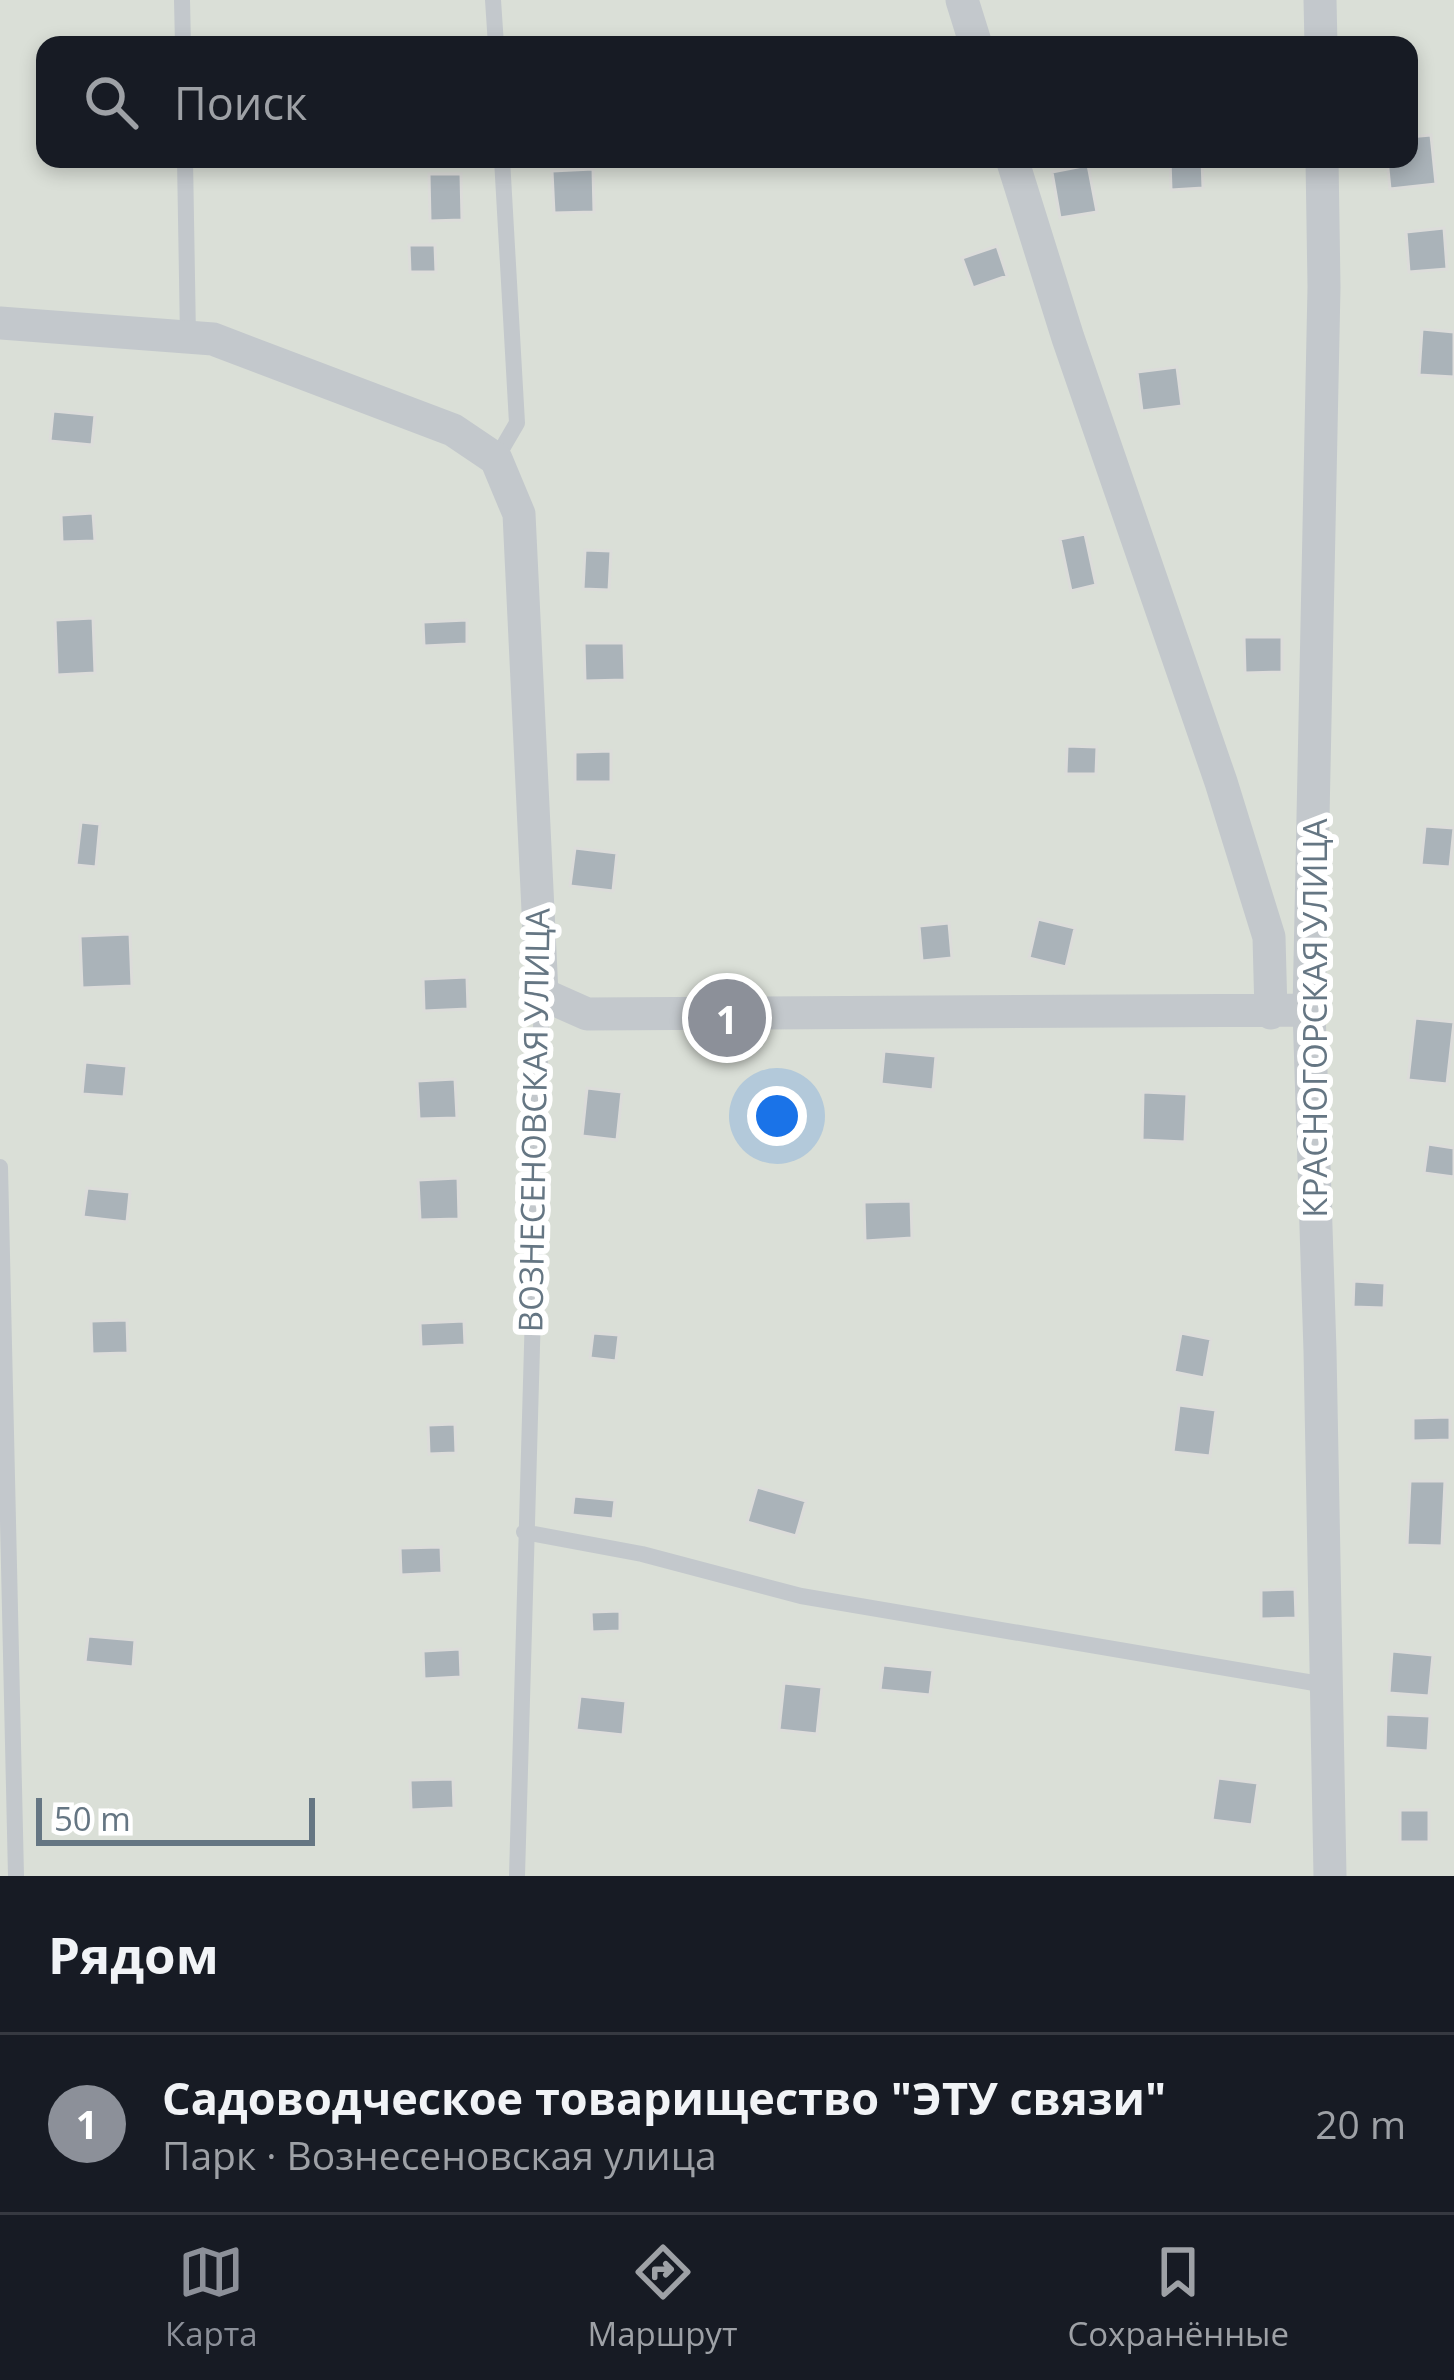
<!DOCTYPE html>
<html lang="ru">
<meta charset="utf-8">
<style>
body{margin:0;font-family:"Open Sans",sans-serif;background:#242831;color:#f1f3f6}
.scale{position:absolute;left:36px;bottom:30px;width:279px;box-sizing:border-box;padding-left:12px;border:6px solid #657683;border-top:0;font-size:33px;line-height:42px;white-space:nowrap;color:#657683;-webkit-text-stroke:9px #fff;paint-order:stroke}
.you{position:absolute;left:777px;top:1116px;width:42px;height:42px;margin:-30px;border:9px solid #fff;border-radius:50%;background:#1a73e8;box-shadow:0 0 0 18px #1a73e833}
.badge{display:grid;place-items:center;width:78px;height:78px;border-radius:50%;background:#8c9099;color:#fff;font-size:39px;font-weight:700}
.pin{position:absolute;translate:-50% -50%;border:6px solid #fff;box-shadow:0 3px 12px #0006}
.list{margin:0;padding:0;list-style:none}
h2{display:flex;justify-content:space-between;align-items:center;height:156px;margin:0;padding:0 48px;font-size:51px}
h2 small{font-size:39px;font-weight:400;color:#9ea1a6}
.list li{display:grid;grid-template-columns:78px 1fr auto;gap:36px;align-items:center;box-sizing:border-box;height:180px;padding:0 48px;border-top:3px solid #363941}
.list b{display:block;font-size:45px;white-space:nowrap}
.list p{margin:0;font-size:39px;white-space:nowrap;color:#9ea1a6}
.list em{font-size:39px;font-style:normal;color:#9ea1a6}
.icon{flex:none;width:66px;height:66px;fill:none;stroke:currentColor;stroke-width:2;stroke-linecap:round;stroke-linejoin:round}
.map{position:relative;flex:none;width:1454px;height:1876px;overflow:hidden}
.search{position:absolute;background:#171b24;box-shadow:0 6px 18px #0003;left:36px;right:36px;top:36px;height:132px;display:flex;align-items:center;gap:30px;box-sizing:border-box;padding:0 42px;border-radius:24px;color:#9ea1a6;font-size:45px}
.sheet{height:336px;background:#171b24}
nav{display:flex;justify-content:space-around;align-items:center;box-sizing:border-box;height:168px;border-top:3px solid #363941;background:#171b24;font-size:33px;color:#9ea1a6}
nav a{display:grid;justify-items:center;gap:6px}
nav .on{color:#8c9099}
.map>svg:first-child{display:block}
.green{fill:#dadfd7;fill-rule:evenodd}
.building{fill:#aab3b9;stroke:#dcdcda;stroke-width:3}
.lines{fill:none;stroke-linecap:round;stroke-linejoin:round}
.lane{stroke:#c3c8cc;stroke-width:16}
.street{stroke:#c3c8cc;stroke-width:33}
.labels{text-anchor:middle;stroke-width:12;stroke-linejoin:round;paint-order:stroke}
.street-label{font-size:33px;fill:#657683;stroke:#fff}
</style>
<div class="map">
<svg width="1454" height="1876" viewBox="0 0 1454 1876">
<rect width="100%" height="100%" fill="#fafaf8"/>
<!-- green -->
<path class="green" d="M0,0H1454V1876H0ZM45,45H1409V159H45Z"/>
<!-- building -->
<path class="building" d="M1431,135L1436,184L1390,189L1387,159H1409V137Z
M1170,159H1202L1203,188L1171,190Z
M1088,165L1097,212L1060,218L1052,172Z
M593,169L594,212L554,213L552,171Z
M429,174H461L462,220L430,221Z
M1444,228L1447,269L1409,272L1406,232Z
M409,245H435L436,272H410Z
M997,246L1007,276L973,288L962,258Z
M1422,329L1454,332V377L1419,375Z
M1177,367L1182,406L1142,411L1137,372Z
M53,411L95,415L92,445L50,441Z
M93,513L95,541L62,542L61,515Z
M1085,534L1096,585L1071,591L1060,539Z
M585,550L611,551L609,590L583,589Z
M93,618L95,673L57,675L55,620Z
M467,620V644L424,646L423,622Z
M1244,637H1282V672L1245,673Z
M584,643H624L625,680L585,681Z
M1067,746L1097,747L1096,774H1066Z
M611,751V782H575V752Z
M81,822L100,824L96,867L76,865Z
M1425,826L1454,828L1450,867L1421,865Z
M575,848L617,853L613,891L570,886Z
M1038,919L1075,928L1066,967L1029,958Z
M949,923L952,958L922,961L919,926Z
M130,934L132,986L82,988L80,936Z
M467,977L468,1009L424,1011L423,979Z
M1415,1018L1454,1022L1447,1084L1408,1080Z
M884,1051L936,1056L933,1090L881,1084Z
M85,1062L127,1066L124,1097L82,1094Z
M455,1079L457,1118L419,1119L417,1081Z
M587,1088L622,1092L617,1140L582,1136Z
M1143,1092L1187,1094L1185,1142L1142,1140Z
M1428,1144L1454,1148V1177L1424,1173Z
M458,1178L459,1219L420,1220L418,1180Z
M87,1188L130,1192L127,1222L83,1217Z
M911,1201L912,1238L865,1241L864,1202Z
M1354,1281L1385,1283L1384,1308L1353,1307Z
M127,1320L128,1353L92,1354L91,1321Z
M464,1321L465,1345L421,1347L420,1323Z
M593,1333L619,1335L616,1361L590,1358Z
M1181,1333L1211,1339L1204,1378L1174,1372Z
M1179,1405L1216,1410L1210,1456L1173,1452Z
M1450,1417V1440L1413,1441V1418Z
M455,1424L456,1453L429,1454L428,1425Z
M1410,1481H1445L1442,1546L1407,1545Z
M757,1487L806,1501L796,1536L747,1522Z
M574,1496L615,1500L613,1519L572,1515Z
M441,1547L442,1573L401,1575L400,1548Z
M1295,1589L1296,1618L1261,1619V1590Z
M620,1611V1631L592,1632L591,1612Z
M88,1636L135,1640L133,1667L85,1662Z
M460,1649L461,1677L424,1679L423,1651Z
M1392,1651L1433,1655L1429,1696L1389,1693Z
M883,1665L933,1670L930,1695L880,1690Z
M784,1683L822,1687L817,1734L779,1730Z
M580,1696L626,1701L623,1735L576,1730Z
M1386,1714L1430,1716L1428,1751L1385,1748Z
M1218,1778L1258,1783L1252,1825L1212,1820Z
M453,1779L454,1808L411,1810L410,1780Z
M1400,1810H1429V1842H1400Z"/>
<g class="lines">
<!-- lane -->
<path class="lane" d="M182,0L183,45
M493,0L496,45
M185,159L188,337
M496,459L517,423L502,159
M0,1167L16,1876
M524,1532L642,1554L801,1596L1326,1685
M517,1876L542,994"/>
<!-- street -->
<path class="street" d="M962,0L976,45
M1320,0L1321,45
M1012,159L1068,338L1221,782L1269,937L1271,1013
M1322,159L1324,287L1309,1010L1320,1351L1330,1876
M0,323L213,339L453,430L496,459L519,514L542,994L587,1014L1309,1010"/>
</g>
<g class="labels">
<!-- street labels -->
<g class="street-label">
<text transform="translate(1315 1018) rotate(-90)" y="12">КРАСНОГОРСКАЯ УЛИЦА</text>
<text transform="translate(534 1120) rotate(-89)" y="12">ВОЗНЕСЕНОВСКАЯ УЛИЦА</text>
</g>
</g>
</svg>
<div class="scale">50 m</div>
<div class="you"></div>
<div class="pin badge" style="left:727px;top:1018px">1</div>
<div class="search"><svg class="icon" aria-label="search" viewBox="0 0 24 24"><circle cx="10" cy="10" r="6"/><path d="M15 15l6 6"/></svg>Поиск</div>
</div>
<section class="sheet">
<h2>Рядом<small></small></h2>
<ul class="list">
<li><span class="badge">1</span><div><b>Садоводческое товарищество &quot;ЭТУ связи&quot;</b><p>Парк · Вознесеновская улица</p></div><em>20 m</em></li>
</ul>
</section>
<nav>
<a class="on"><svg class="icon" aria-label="map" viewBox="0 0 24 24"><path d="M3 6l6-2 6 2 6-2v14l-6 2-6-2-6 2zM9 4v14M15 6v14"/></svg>Карта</a>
<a><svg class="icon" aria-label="directions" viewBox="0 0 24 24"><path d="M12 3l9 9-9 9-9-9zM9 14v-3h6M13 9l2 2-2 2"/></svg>Маршрут</a>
<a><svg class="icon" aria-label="saved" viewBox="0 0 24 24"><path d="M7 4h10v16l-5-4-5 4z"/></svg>Сохранённые</a>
</nav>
